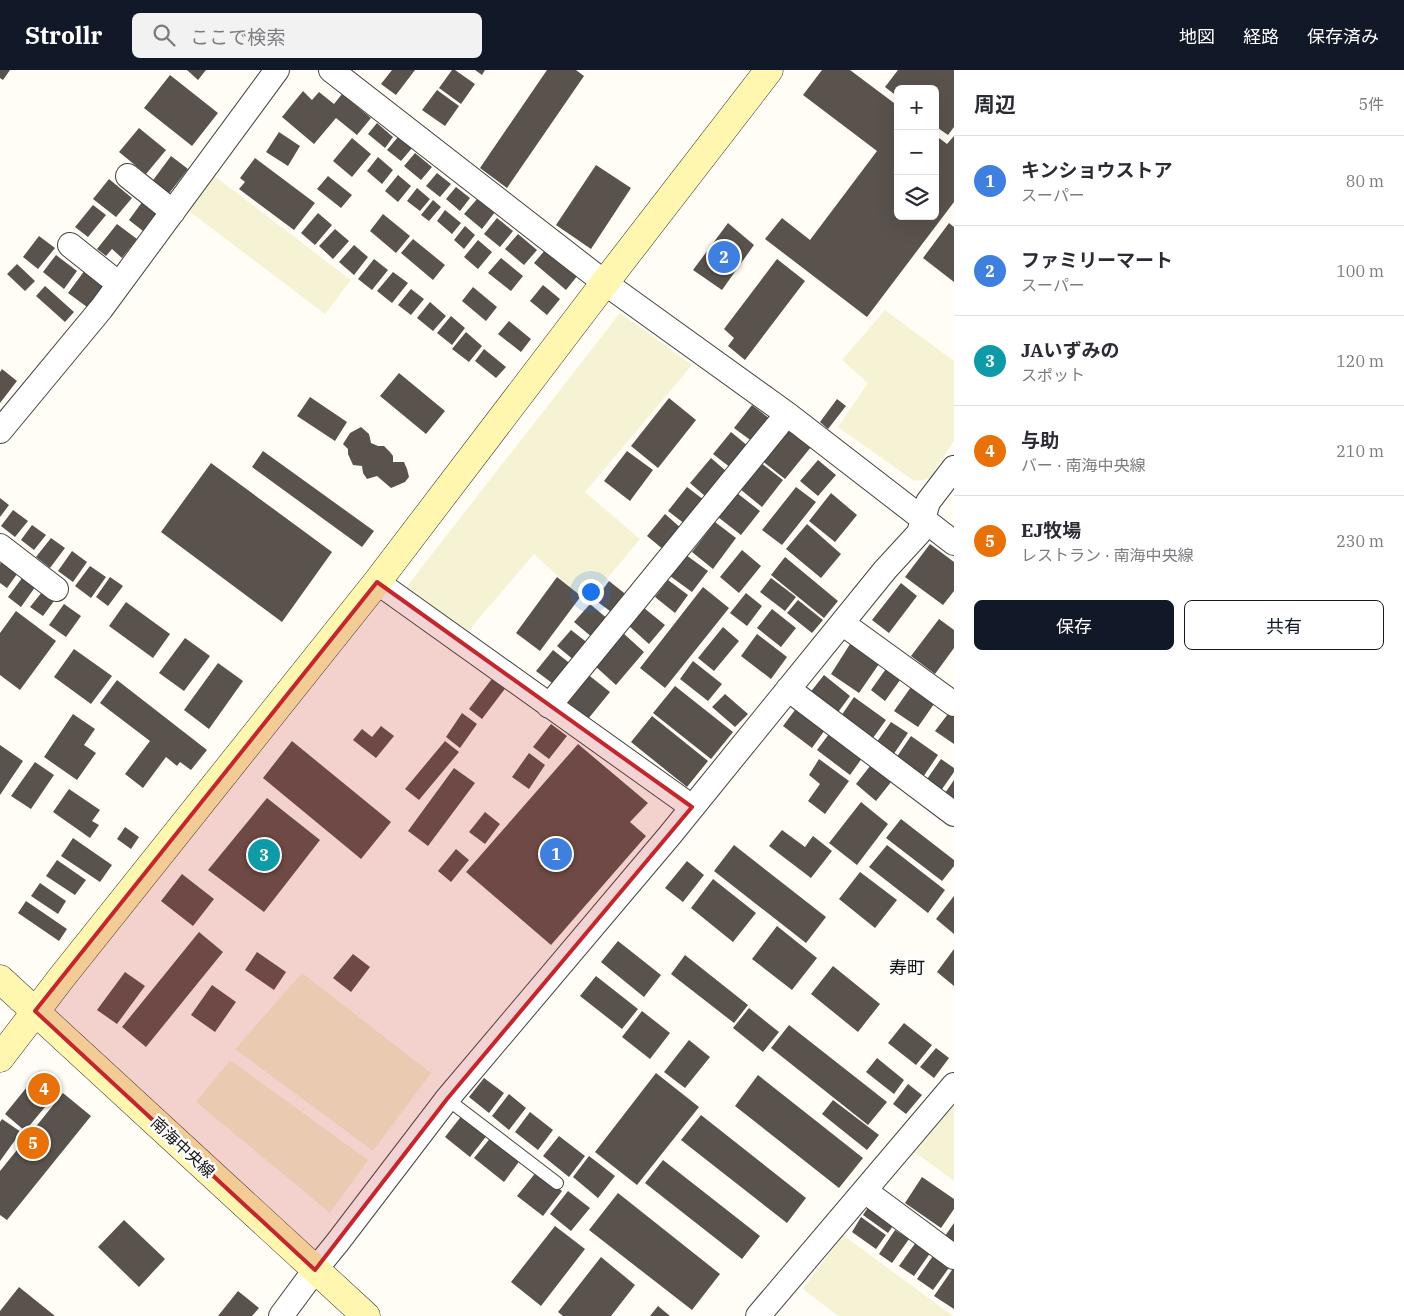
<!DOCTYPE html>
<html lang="ja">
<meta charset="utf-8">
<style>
body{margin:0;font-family:"IBM Plex Serif","Noto Sans JP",serif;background:#f2f2f3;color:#2b2b33}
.controls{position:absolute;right:15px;top:15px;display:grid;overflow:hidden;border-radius:8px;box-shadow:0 5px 20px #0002}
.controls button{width:45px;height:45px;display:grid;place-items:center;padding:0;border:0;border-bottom:1px solid #e1e1e2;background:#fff;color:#2b2b33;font:25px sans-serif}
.you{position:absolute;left:590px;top:521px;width:18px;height:18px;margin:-12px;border:4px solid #fff;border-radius:50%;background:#1a73e8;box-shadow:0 0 0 8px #1a73e833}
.badge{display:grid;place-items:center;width:32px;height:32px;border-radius:50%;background:#111827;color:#fff;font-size:16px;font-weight:700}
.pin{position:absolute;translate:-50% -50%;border:2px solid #fff;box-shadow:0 1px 5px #0006}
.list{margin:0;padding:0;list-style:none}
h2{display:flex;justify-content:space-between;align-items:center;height:65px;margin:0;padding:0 20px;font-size:21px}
h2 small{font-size:16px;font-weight:400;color:#7c7c81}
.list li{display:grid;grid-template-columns:32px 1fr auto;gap:15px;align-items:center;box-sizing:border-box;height:90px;padding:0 20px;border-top:1px solid #e1e1e2}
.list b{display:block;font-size:19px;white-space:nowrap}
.list p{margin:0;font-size:16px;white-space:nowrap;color:#7c7c81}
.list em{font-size:16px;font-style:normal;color:#7c7c81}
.actions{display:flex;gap:10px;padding:15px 20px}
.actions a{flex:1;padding:11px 0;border:1px solid #111827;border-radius:8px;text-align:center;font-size:18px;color:#111827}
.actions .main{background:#111827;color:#fff}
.icon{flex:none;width:28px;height:28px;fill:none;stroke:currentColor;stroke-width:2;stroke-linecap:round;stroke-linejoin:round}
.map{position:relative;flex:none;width:954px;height:1246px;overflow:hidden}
header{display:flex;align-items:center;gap:30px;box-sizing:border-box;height:70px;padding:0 25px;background:#111827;color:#fff}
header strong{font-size:24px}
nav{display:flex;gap:28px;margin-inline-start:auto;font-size:18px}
.search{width:350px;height:45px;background:#f2f2f3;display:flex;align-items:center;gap:12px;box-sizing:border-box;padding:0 18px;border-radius:8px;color:#7c7c81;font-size:19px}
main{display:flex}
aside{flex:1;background:#fff}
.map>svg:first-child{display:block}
.farmland{fill:#f6f3d4}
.building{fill:#5a524d}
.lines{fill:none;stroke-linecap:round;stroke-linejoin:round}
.lane-casing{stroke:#444;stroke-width:14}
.street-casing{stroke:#444;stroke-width:26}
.secondary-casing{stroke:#333;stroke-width:29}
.lane{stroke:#fff;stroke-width:12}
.street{stroke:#fff;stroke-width:24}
.secondary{stroke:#fff6b0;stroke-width:28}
.marked{fill:#c4262e;fill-opacity:0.2;stroke:#c4262e;stroke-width:4;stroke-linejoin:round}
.labels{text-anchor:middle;stroke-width:5;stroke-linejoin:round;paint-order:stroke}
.street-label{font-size:16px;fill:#111;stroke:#fff}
.neighbourhood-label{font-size:18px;fill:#111;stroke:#fff}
</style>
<header>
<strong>Strollr</strong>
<div class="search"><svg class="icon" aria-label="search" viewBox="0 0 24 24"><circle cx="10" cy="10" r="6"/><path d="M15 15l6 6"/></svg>ここで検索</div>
<nav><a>地図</a><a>経路</a><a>保存済み</a></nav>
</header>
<main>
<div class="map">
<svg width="954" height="1246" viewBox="0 0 954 1246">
<rect width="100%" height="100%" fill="#fffdf5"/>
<!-- farmland -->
<path class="farmland" d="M212,104L351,210L325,244L186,139Z
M885,240L954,291V370L930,409L914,411L838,357L868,313L842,290Z
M620,243L692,295L585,422L640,469L587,533L534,484L463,567L404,520Z
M302,903L431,1003L373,1081L235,979Z
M230,990L368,1090L330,1143L196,1032Z
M954,1033V1111L912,1080Z
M843,1165L953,1246H838L803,1219Z"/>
<!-- building -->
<path class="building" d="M0,0H10L3,10L0,8Z
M187,0H206L198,10Z
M392,0H415L396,25L381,14Z
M452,0H455L475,14L461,34L439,18Z
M475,0H485L482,5Z
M547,0H576L584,6L507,118L480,98Z
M822,0H850L898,36V146H935V65L947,74L954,66V132L867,247L765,169L782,148L810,170L877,81L803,25Z
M898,0H954V57L948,65L935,56V19H898V27L885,17Z
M170,5L218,43L192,76L144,38Z
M437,20L459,36L445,56L422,40Z
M303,21L312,30L319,22L334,34L342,24L371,48L357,65L336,48L314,74L282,47Z
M377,53L393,67L385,78L368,64Z
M139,58L166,80L146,104L119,82Z
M279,62L300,76L288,96L266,82Z
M398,67L412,78L401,91L387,80Z
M352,68L371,84L352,107L333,91Z
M415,83L432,97L421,110L404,96Z
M171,86L188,99L167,126L151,113Z
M378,87L393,100L382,114L367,101Z
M255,88L315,133L294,160L239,119L245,112L240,108Z
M596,95L631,118L591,179L556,155Z
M437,103L451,114L440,127L426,116Z
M398,105L411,116L398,132L385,121Z
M328,106L352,125L341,138L317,119Z
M109,109L132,128L116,147L93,129Z
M456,117L470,128L460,141L446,129Z
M417,118L430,129L420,141L407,131Z
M145,128L160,139L143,161L129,150Z
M478,128L495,142L482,159L464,144Z
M433,130L441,137L429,151L421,145Z
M93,135L106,145L88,167L75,157Z
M445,140L461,153L452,164L437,151Z
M318,143L332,155L315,175L301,163Z
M383,144L410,166L396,183L370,161Z
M497,148L513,161L500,177L484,164Z
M728,153L754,175L722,220L693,200Z
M949,153L954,157V212L923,188Z
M117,154L137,169L122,188L112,179L106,186L97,179Z
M465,156L475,165L464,179L454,170Z
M335,159L349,171L333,189L319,176Z
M518,164L537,180L524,195L505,179Z
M39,166L55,178L38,199L23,187Z
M413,169L445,195L433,210L401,183Z
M478,170L492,182L478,199L464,187Z
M354,175L368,187L354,205L339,192Z
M546,179L578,205L566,220L534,193Z
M56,185L77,201L64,219L43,202Z
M501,188L523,206L511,221L488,203Z
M374,189L388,200L372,220L358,209Z
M777,189L805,211L745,290L728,276L734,268L724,259Z
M17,194L35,211L25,221L7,204Z
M88,196L108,210L87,237L68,223Z
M393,202L408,213L392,233L377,221Z
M543,215L560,229L547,245L530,231Z
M45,216L74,242L65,252L36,226Z
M473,217L497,237L486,251L462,231Z
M411,219L424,229L411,245L398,235Z
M430,232L446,246L433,261L417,248Z
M451,246L465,258L452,275L437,263Z
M509,251L531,269L521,282L498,264Z
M466,262L482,276L469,292L452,279Z
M484,279L506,297L496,308L475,291Z
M2,299L17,311L0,333V302Z
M399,303L445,341L426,364L380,326Z
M310,327L347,352L335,371L297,346Z
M669,328L696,350L658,398L631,376Z
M837,329L846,336L828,359L820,352Z
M752,335L770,349L753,372L734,358Z
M361,357L369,364L371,373L378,376H384L390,382L393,386V392H404L407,399L409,407L405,412L391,418L377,406L367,409L363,403L362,396L353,395L348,384V379L343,374L350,363Z
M787,358L811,377L785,409L761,390Z
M731,362L748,376L731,398L713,384Z
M263,381L374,461L362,477L252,397Z
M627,381L653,400L630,431L604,411Z
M711,388L726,401L705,426L690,413Z
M818,390L836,405L818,426L800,411Z
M211,393L332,482L282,552L161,462Z
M761,393L783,410L762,437L740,419Z
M687,417L704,430L685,454L668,441Z
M796,417L816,432L782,475L762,460Z
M737,423L760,441L741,465L718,447Z
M831,423L857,445L835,472L809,451Z
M0,428L9,435L0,447Z
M13,440L28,451L15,467L1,456Z
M665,444L682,459L664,480L647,466Z
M715,452L736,468L713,499L692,482Z
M807,454L841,484L821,508L786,479Z
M32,455L46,465L34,480L21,470Z
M51,468L65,478L50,498L36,487Z
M930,474L954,492V521L943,535L905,507Z
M742,480L761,496L739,523L720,507Z
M72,481L87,492L73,512L58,501Z
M686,485L708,501L692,522L670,506Z
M785,487L838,531L824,548L771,505Z
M5,488L20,500L7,518L0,513V494Z
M90,496L106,507L91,528L75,516Z
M25,504L38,513L21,537L8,527Z
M110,507L123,516L108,536L96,527Z
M557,507L581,526L540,581L516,563Z
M771,508L796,527L785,541L760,522Z
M668,510L688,525L675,543L655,527Z
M609,511L628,526L614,544L595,530Z
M901,513L917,526L889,563L872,550Z
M703,517L729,538L665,618L640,598Z
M42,522L54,531L43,546L30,537Z
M746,523L762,536L747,556L730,543Z
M798,530L823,550L812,563L787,543Z
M126,532L170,564L153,588L109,556Z
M64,534L81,546L66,567L49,555Z
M590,534L609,550L593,568L574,552Z
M644,538L665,555L649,574L629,556Z
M772,539L796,558L781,577L757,558Z
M16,541L56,571L20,620L0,605V563Z
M939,549L954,560V578L935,604L911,586Z
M723,557L739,571L714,601L698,588Z
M571,560L589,574L575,591L557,576Z
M623,563L644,582L616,615L595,596Z
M757,564L787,587L771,609L741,586Z
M185,568L210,586L184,621L159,603Z
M852,571L881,591L859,623L831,604Z
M74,579L112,606L91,634L54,607Z
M553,580L572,595L556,616L536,601Z
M693,591L722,614L708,631L680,609Z
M218,593L243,611L209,659L184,640Z
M888,596L903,606L885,631L871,620Z
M586,603L610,622L588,649L565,630Z
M824,605L850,626L836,645L809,624Z
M494,606L507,616L482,649L469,639Z
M117,610L207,680L191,700L180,692L177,696L166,687L143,718L125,704L150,671L100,633Z
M675,616L733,662L711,689L653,643Z
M911,617L934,634L918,657L894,641Z
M725,624L748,644L735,657L712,637Z
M854,627L886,650L870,672L839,649Z
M798,636L827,657L812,678L783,656Z
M951,640L954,642V674L935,661Z
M462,643L477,654L460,678L446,667Z
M73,644L95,659L84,675L96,683L77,710L44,687Z
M652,646L708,691L687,717L631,672Z
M891,652L908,663L893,685L876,673Z
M551,654L567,666L549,689L533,677Z
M381,656L394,666L376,688L353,670L362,659L372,667Z
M832,660L865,684L850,705L817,680Z
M911,666L938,685L923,707L896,688Z
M292,671L391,752L361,789L263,708Z
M445,671L459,682L419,730L405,719Z
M578,674L648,733L630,752L646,766L551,875L466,802Z
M0,675L23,691L0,725Z
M529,683L545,695L529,719L512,707Z
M819,689L849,711L825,744L808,731L820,714L809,705Z
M941,689L954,698V702L940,722L925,712Z
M874,691L895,707L876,731L856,714Z
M35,692L54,705L31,739L11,726Z
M454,698L475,713L428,776L408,761Z
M954,710V730L945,723Z
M69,719L100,740L92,751L99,755L90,768L53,742Z
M267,728L320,770L264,842L208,800Z
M861,732L888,754L857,795L829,773Z
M485,742L500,754L485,774L469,762Z
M901,749L954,790V796L942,811L886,768Z
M125,757L139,767L131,779L117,769Z
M782,760L805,777L813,766L832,781L811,808L769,776Z
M73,768L112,795L100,812L61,786Z
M734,775L826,847L806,873L714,801Z
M887,775L945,820L928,843L869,797Z
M456,779L469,790L451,812L438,801Z
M57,790L86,810L75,825L46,806Z
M687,791L704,805L683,832L665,818Z
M860,802L897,830L875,858L839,829Z
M182,804L214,829L193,856L161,831Z
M713,809L756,843L733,872L691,838Z
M40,813L66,831L58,844L31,826Z
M954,826V864L936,849Z
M26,831L67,859L59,871L18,843Z
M777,856L817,888L792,920L752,889Z
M199,862L223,882L146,977L122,957Z
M618,871L661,905L644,927L601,892Z
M954,879V916L937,902Z
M257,882L286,902L274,920L245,900Z
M353,884L370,897L351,922L333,908Z
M685,885L748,935L734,953L671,904Z
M833,896L880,934L858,962L811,924Z
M125,902L145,916L117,954L97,940Z
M596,906L638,939L622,959L580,926Z
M212,915L236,932L215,962L191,945Z
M749,938L779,962L763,982L733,958Z
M642,941L670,963L650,989L622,967Z
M904,953L932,975L916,995L888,973Z
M789,955L887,1032L868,1055L771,978Z
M689,970L710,987L685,1018L664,1002Z
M936,978L949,988L934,1008L920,997Z
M877,988L904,1010L894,1024L866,1002Z
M40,1001L60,1019L25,1061L5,1044Z
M656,1003L699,1037L637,1115L595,1082Z
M758,1005L863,1088L839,1118L735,1036Z
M484,1008L504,1023L489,1043L469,1027Z
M908,1014L922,1025L906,1044L893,1034Z
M63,1023L91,1046L7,1150L0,1145V1101Z
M509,1024L526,1038L509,1060L492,1046Z
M833,1030L879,1065L867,1080L822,1044Z
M530,1042L553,1060L538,1080L515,1062Z
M463,1044L488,1064L470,1087L445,1067Z
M701,1045L806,1128L787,1153L681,1070Z
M2,1049L21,1062L0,1091V1052Z
M492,1066L521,1089L504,1112L474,1088Z
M559,1066L585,1086L569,1107L543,1086Z
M589,1086L615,1106L598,1128L573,1107Z
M663,1090L760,1166L742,1189L645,1113Z
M537,1101L562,1121L543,1146L517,1126Z
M922,1107L954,1129V1139L941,1158L905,1133Z
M568,1121L590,1138L571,1161L550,1144Z
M618,1123L720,1204L692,1240L589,1160Z
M871,1133L897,1150L888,1163L863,1145Z
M861,1147L886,1165L876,1179L852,1162Z
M124,1150L165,1189L139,1217L98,1177Z
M954,1153V1173L945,1166Z
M555,1156L585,1179L541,1236L511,1212Z
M895,1160L909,1169L892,1193L879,1184Z
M919,1168L933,1179L914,1206L899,1196Z
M935,1183L951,1195L933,1220L917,1209Z
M601,1187L635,1215L611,1246H563L558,1242Z
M954,1197V1239L934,1226Z
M19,1217L55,1246H0V1241Z
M238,1221L259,1238L252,1246H218Z
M658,1236L670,1246H650Z"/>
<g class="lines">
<defs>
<path id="lane" d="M447,1029L557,1113"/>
<path id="street" d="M331,0L605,213L787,344L954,473
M128,106L173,142
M70,175L119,214
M0,361L101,239L277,0
M0,476L56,519
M377,512L692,737
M842,553L954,634
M788,619L954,744
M549,636L787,344
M865,1121L954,1187
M281,1246L315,1200L337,1173L447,1029L670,765L885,500L919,463L928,432L954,398
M758,1246L954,1015"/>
<path id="secondary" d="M0,909L366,1246
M0,988L62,907L377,512L600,219L769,0"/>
</defs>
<!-- lane casing -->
<use href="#lane" class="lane-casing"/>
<!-- street casing -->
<use href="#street" class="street-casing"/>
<!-- secondary casing -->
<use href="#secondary" class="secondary-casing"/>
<!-- lane -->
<use href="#lane" class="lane"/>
<!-- street -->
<use href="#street" class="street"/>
<!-- secondary -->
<use href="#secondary" class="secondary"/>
</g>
<!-- marked area -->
<path class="marked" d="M377,512L692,737L447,1029L315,1200L35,941Z"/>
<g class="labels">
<!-- street labels -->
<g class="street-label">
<text transform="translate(183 1077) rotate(43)" y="6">南海中央線</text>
</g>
<!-- neighbourhood labels -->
<g class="neighbourhood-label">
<text x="907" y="904">寿町</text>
</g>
</g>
</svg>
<div class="controls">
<button>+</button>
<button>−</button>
<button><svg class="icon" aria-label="layers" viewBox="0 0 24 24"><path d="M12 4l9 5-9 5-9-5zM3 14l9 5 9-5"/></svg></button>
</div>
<div class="you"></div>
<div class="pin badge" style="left:556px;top:784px;background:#3f7fe0">1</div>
<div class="pin badge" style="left:724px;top:187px;background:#3f7fe0">2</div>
<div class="pin badge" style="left:264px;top:785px;background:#0f9aa8">3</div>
<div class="pin badge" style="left:44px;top:1019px;background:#e8710a">4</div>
<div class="pin badge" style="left:33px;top:1073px;background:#e8710a">5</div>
</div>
<aside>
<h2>周辺<small>5件</small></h2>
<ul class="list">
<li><span class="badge" style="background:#3f7fe0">1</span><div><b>キンショウストア</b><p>スーパー</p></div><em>80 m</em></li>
<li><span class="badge" style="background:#3f7fe0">2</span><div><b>ファミリーマート</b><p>スーパー</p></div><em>100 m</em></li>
<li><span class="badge" style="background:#0f9aa8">3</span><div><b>JAいずみの</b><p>スポット</p></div><em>120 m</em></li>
<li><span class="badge" style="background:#e8710a">4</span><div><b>与助</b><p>バー · 南海中央線</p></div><em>210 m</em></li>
<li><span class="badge" style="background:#e8710a">5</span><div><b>EJ牧場</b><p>レストラン · 南海中央線</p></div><em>230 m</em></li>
</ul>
<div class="actions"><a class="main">保存</a><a>共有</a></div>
</aside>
</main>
